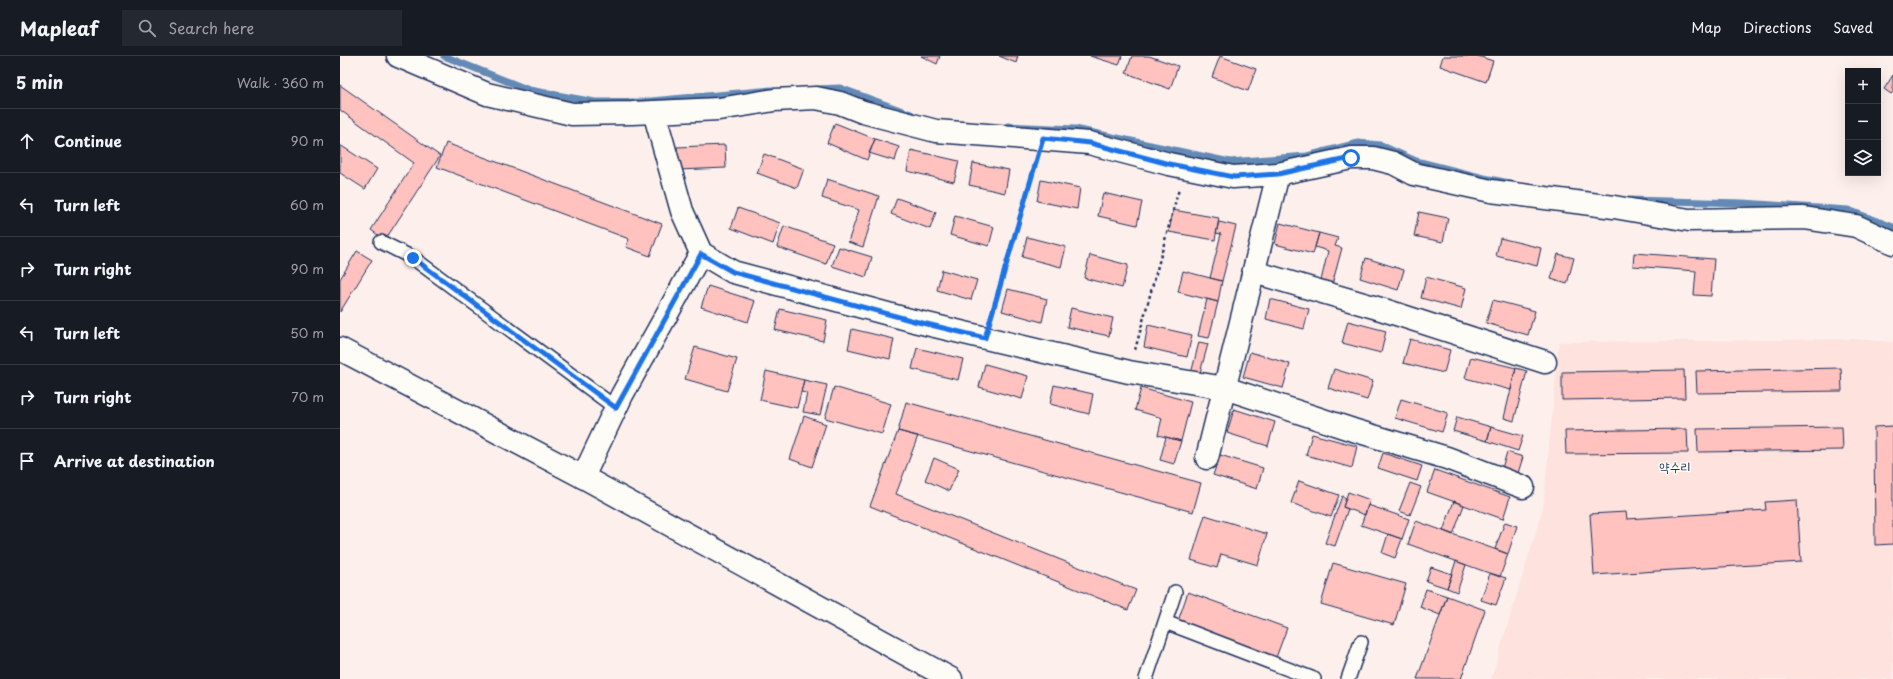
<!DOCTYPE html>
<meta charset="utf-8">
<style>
body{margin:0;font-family:"Playpen Sans","Poor Story",sans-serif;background:#242831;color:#f1f3f6}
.controls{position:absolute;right:12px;top:12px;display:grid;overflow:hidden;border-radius:0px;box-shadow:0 4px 16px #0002}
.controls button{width:36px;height:36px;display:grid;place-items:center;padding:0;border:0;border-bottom:1px solid #363941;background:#171b24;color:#f1f3f6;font:20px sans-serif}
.stop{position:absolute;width:12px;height:12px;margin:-9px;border:3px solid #1a73e8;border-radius:50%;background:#fff}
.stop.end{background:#1a73e8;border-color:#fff;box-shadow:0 1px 4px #0008}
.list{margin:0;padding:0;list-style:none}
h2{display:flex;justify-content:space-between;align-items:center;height:52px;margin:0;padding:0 16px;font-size:17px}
h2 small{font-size:13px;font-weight:400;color:#9ea1a6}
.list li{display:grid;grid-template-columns:26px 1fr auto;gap:12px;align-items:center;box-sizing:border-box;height:64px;padding:0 16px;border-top:1px solid #363941}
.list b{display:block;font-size:15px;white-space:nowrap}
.list em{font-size:13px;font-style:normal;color:#9ea1a6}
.icon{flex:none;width:22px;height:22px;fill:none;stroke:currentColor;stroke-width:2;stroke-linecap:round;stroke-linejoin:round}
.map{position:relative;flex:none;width:1553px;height:623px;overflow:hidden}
header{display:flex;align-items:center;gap:24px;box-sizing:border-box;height:56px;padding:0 20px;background:#171b24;border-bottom:1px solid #363941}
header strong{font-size:19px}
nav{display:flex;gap:22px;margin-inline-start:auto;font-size:14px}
.search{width:280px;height:36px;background:#242831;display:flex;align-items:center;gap:10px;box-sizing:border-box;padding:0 14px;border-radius:0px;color:#9ea1a6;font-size:15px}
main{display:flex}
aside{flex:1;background:#171b24}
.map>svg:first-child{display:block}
.built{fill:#fee2de}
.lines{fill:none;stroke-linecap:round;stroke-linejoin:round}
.stream{stroke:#638ab6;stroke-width:7}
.building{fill:#ffc2be;stroke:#1b2f5e}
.service-casing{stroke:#1b2f5e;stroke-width:16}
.minor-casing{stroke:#1b2f5e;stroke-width:25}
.primary-casing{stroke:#1b2f5e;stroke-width:25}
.path{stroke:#1b2f5e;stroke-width:2.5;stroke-dasharray:3 3;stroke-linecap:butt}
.service{stroke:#fdfcf7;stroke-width:13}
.minor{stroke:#fdfcf7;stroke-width:22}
.primary{stroke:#fdfcf7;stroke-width:22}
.route{stroke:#1a73e8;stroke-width:5}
.labels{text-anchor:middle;stroke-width:3;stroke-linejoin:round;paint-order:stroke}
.quarter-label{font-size:13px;fill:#1b2f5e;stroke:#fdfcf7}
</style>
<header>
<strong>Mapleaf</strong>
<div class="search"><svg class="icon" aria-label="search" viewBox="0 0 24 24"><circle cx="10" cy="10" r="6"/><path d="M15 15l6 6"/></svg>Search here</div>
<nav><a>Map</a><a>Directions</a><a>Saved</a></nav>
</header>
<main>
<aside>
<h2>5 min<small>Walk · 360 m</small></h2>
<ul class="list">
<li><svg class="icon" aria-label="ahead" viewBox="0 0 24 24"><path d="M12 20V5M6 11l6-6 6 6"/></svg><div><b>Continue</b></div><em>90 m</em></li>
<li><svg class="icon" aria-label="left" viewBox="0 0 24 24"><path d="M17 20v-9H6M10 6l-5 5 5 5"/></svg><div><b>Turn left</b></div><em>60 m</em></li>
<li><svg class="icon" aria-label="right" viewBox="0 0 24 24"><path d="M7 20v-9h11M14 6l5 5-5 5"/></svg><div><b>Turn right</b></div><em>90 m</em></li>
<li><svg class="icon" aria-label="left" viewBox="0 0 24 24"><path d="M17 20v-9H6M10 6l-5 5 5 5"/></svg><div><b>Turn left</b></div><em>50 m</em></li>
<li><svg class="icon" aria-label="right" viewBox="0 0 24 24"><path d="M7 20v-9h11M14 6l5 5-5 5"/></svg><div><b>Turn right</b></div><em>70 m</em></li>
<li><svg class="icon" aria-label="arrive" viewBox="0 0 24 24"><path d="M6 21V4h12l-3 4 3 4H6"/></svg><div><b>Arrive at destination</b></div></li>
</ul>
</aside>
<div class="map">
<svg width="1553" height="623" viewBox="0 0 1553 623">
<rect width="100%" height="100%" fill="#fdf0ec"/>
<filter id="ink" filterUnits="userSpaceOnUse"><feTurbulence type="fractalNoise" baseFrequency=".025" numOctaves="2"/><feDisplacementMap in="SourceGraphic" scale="8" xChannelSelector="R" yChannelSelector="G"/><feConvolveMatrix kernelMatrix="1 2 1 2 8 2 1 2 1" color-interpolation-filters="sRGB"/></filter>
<g filter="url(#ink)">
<!-- built -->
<path class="built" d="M1514,283L1553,286V623H1151L1203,452L1219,286Z"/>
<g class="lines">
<!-- stream -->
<path class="stream" d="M104,0L189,34L255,46H300L431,34
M476,33L500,32L571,58
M668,70L735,73L890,106L967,100L1018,87L1040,89L1076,105L1144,122L1170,127
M1289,144L1403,147L1508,154L1553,171"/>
</g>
<!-- building -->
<path class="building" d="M581,0H600L597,8Z
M659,0H678L676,7Z
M750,0H782L779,9Z
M792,0H809L838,10L830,33L786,17Z
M880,0L916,13L908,35L872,21Z
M1103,0H1138L1153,5L1146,26L1100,10Z
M1553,19V36L1551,38L1544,33Z
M0,29L100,100L45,184L31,174L74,107L0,54Z
M495,67L535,83L527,104L487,87Z
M535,83L559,91L555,105L529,97Z
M106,87L322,168L310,200L286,191L289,183L97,111Z
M0,89L37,113L25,133L0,117Z
M385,89L386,112L338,114L337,91Z
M571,94L619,105L614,126L567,115Z
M424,98L464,113L457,132L417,117Z
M633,107L669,114L665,137L629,129Z
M487,123L539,140L523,191L508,186L519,154L482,142Z
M701,124L740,132L737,153L697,145Z
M763,137L802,146L797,169L758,160Z
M557,142L596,156L590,173L551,158Z
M398,152L440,167L433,188L391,172Z
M833,154L879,162L875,184L829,176Z
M1079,156L1108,162L1103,186L1074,180Z
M615,160L654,171L649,190L610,179Z
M879,166L896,170L882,225L870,222L881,178L876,177Z
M940,167L979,177L973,198L935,188Z
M444,170L493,187L486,208L437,191Z
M979,177L998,182L995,190L1002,192L990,236L979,233L988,195L975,191Z
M687,181L726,191L721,211L682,201Z
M1160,182L1201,192L1197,210L1156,200Z
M499,191L532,201L526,221L492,210Z
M17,195L32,204L0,256V223Z
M1294,197L1374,203L1371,240L1354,239L1356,215L1293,210Z
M1218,198L1234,202L1227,228L1211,223Z
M750,199L788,209L782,232L744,222Z
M1026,202L1064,214L1058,234L1020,222Z
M602,214L637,224L631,244L597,234Z
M843,215L882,225L878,246L838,236Z
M1086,221L1126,232L1121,253L1081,242Z
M368,230L415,245L408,266L361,251Z
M668,233L707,243L702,266L662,255Z
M867,243L878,246L869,282L858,280Z
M930,243L969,253L964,273L926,263Z
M1153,244L1195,255L1188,279L1146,267Z
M731,252L773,262L769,280L727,271Z
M440,253L487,264L483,285L435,274Z
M1008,265L1046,275L1041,297L1002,287Z
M808,269L852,279L847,301L804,291Z
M512,273L554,283L550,303L508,293Z
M1070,283L1110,294L1104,317L1063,307Z
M859,286L868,288L858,324L850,322Z
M355,291L397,303L387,335L345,323Z
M577,292L623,303L618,324L572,313Z
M910,296L950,308L943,332L903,321Z
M1131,301L1176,312L1171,334L1125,322Z
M645,308L688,320L682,343L639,331Z
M1176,312L1187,315L1174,365L1164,362Z
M1501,312L1502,335L1357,337L1356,315Z
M994,313L1033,325L1027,344L988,332Z
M1344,314L1345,342L1222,344V316Z
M426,315L464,324L457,352L420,344Z
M464,324L487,329L480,359L463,356L467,337L461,336Z
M714,329L753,338L749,358L710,348Z
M494,331L551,348L542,378L485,362Z
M801,332L851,346L841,385L818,379L822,362L795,354Z
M1061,343L1108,357L1102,376L1055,362Z
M566,346L861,427L853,456L558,375Z
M894,353L935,366L928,390L887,377Z
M464,360L486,368L472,411L450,403Z
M1117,361L1151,371L1147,385L1113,375Z
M1553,370V488L1535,489L1534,371Z
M1151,371L1183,380L1178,395L1147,385Z
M1502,371L1503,394L1358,396L1357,373Z
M1347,373L1348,397L1226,398L1225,375Z
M558,375L578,380L556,438L796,534L788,554L530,450Z
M972,378L1017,390L1012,412L966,399Z
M826,381L841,385L834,408L820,404Z
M1167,396L1183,401L1174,430L1158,425Z
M1043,397L1082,410L1077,425L1038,412Z
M880,399L923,412L917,433L873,419Z
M594,402L619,413L609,435L585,424Z
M1095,414L1170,441L1163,463L1087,436Z
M959,425L999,439L991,461L951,447Z
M1070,427L1081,431L1070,459L1059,455Z
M1008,436L1030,444L1025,459L1003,451Z
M1002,440L1006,442L1003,451L1008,453L995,490L985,487Z
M1457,444L1461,506L1254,519L1250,458L1286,456L1287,463L1426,454L1425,446Z
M1114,445L1124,449L1113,479L1103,475Z
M1028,449L1069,463L1062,483L1021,469Z
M865,459L927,478L918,509L881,498L877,512L851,504Z
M1076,465L1168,498L1160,521L1068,488Z
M1165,466L1177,470L1168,498L1155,493Z
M1048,478L1062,483L1055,502L1042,497Z
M1116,505L1126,509L1117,536L1107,532Z
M993,507L1066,528L1054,569L981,548Z
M1091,511L1112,518L1107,532L1086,525Z
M1150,517L1166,522L1156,549L1141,544Z
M1086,533L1107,540L1100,559L1080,551Z
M848,536L947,572L935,604L837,568Z
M1107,540L1145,554L1121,623H1077Z"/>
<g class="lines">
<defs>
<path id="service" d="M41,186L73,202L276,352
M825,566L974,623
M806,623L835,536
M1008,623L1021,586"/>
<path id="minor" d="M58,0L147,38L232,58L292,57L379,53L434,44L476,42L500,47L523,56L596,75L749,87L829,108L893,121L938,118L1011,102H1033L1053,107L1074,118L1151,135L1274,151L1349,164L1464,162L1516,170L1553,187
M314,56L342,155L361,197L393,216L574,265L789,316L885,332L1013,374L1107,402L1183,431
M914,216L1044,254L1205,306
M867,402L938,118
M243,421L282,339L361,197"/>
<path id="primary" d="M0,293L243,421L611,623"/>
</defs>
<!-- service casing -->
<use href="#service" class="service-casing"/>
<!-- minor casing -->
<use href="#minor" class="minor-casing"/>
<!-- primary casing -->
<use href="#primary" class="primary-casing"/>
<!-- path -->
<path class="path" d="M651,260L696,106
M795,294L839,133"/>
<!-- service -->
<use href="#service" class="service"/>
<!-- minor -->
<use href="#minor" class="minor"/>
<!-- primary -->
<use href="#primary" class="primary"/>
</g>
</g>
<g class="lines" filter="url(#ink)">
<!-- route -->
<path class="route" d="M73,202L276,352L361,198L393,216L574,265L645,282L703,82L750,87L829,108L894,121L938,118L1011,102"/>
</g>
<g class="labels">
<!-- quarter labels -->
<g class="quarter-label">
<text x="1335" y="416">약수리</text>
</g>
</g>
</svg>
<div class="controls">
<button>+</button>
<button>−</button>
<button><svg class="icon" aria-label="layers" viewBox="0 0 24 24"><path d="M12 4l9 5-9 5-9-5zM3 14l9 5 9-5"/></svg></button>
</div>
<div class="stop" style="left:1011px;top:102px"></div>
<div class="stop end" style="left:73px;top:202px"></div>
</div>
</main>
